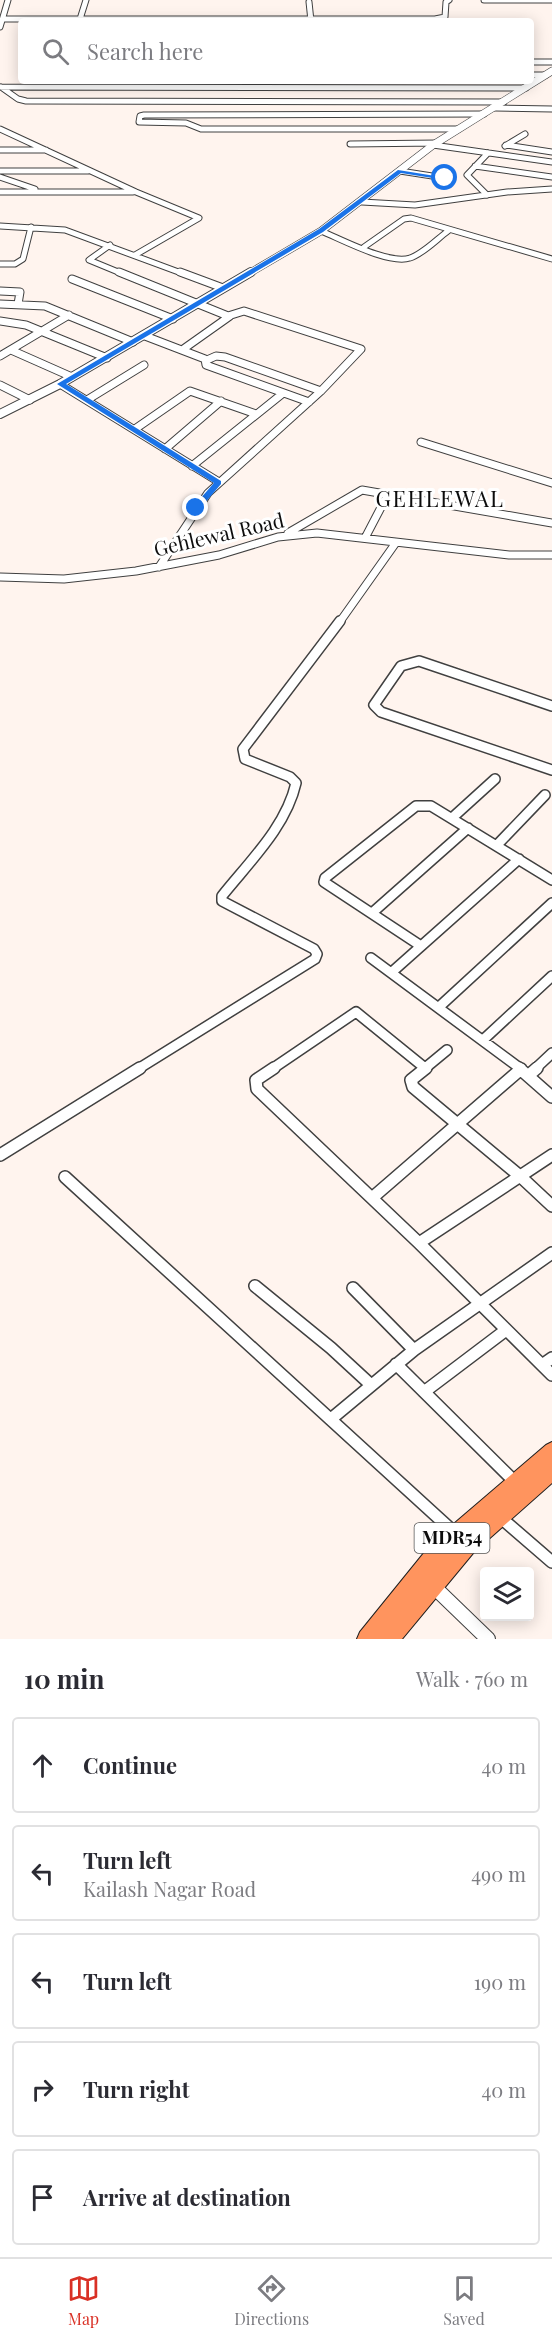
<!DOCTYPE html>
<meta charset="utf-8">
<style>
body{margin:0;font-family:"Playfair Display",serif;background:#f7f7f7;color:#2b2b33}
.controls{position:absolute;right:18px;bottom:18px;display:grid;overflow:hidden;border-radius:6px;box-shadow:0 3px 15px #0003}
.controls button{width:54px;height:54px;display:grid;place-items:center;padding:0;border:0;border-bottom:2px solid #e1e1e2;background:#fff;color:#2b2b33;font:30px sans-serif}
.stop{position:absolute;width:18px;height:18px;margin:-14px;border:4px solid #1a73e8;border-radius:50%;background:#fff}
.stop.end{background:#1a73e8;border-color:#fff;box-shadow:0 2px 6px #0008}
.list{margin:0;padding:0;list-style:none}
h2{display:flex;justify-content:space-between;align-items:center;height:78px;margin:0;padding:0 24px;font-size:26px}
h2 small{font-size:20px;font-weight:400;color:#7c7c81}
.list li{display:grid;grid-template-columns:39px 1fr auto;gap:18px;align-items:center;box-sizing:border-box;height:96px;margin:0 12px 12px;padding:0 12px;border:2px solid #e1e1e2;border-radius:6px}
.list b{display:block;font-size:22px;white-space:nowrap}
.list p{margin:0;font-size:20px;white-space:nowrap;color:#7c7c81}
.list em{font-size:20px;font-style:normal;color:#7c7c81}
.icon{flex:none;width:33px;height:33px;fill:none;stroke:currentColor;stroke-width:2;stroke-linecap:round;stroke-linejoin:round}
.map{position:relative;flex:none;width:552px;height:1639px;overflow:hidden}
.search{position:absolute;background:#fff;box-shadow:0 3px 15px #0003;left:18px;right:18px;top:18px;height:66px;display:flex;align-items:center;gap:15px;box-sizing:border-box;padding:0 21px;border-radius:6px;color:#7c7c81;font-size:22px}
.sheet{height:618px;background:#fff}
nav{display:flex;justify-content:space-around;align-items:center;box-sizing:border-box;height:84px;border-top:2px solid #e1e1e2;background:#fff;font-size:16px;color:#7c7c81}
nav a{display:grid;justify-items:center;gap:3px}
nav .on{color:#d93025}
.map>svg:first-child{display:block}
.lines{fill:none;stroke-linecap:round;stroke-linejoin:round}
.minor-far3-casing{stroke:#404040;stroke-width:7}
.minor-far2-casing{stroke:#404040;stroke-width:9}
.minor-far1-casing{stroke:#404040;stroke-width:12}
.minor-casing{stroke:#404040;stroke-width:14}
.tertiary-far2-casing{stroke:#404040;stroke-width:8}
.tertiary-far1-casing{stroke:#404040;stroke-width:10}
.tertiary-casing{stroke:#404040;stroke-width:16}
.primary-casing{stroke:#1e1e1e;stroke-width:2}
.minor-far3{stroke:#fff;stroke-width:5}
.minor-far2{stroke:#fff;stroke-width:7}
.minor-far1{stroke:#fff;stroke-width:9}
.minor{stroke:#fff;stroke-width:11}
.tertiary-far2{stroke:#fff;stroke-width:7}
.tertiary-far1{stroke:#fff;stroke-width:8}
.tertiary{stroke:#fff;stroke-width:14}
.primary{fill:#ff945e;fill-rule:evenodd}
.route{fill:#1a73e8}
.labels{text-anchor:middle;stroke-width:6;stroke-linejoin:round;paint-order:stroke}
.shield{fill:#fff;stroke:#565656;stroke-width:1.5}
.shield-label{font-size:18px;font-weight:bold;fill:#0d0d0d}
.street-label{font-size:20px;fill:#0d0d0d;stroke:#fff}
.quarter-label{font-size:22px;letter-spacing:1.5px;fill:#0d0d0d;stroke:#fff}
</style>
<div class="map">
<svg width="552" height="1639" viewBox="0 0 552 1639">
<rect width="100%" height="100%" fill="#fff4ee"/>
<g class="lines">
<defs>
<path id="minor-far3" d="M484,0H552
M309,2L311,21
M3,19H435L445,17L446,2L449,0
M80,19L86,0
M0,27L8,0
M531,62H552
M531,75H546
M0,87L526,88
M1,87L18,99L26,101L504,102
M495,108L552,109
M0,129L136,192L199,218L135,255
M459,129H201L186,123L139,122L140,116L144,115L484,114
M350,144L437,143
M433,145L552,162
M506,145L552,152
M505,146L525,134
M0,150H46
M475,166L552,177
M0,171H88
M400,171L445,178
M0,177L35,189
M0,192H133
M487,195L467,175L488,153
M362,202L415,205L507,192L552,189
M0,226L65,230L184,274
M321,231C341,239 389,265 410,258C423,254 437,239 448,231
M110,245L89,260L123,274
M364,247L404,219L411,218L552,259
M0,264H15L23,259L31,227"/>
<path id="minor-far2" d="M119,272L228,316L244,311L361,349L321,391L208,493L159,567
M180,272L223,288
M72,279L173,319
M0,291L20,292L18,304
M0,304L45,306L133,342
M0,321L26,325L107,358
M145,336L205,359L206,365L309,402
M11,350L72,377
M182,350L230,316
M0,356L69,315
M207,360L216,356L225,357L321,391
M60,384L219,482
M0,385L30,400
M87,400L144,365
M135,429L190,391L256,414
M421,442L552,483
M165,449L221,401
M192,466L282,394
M288,533L362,490L552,523
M365,538L388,494
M0,577L64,579L136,571L219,555L278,537L317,533L509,555H552
M339,623L395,544"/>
<path id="minor-far1" d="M552,706L419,661L401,666L374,705L381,712L552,770
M452,818L495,779
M497,845L545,795
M372,913L468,828
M421,946L324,882L325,878L416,806H431L552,880
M371,958L521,1069
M392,972L519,859
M439,1007L552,903
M483,1040L552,976
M138,1069L315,959L317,954L314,949L222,901V896C249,862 286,827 296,783L290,777L245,759L243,749L340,621
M272,1069L356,1012L425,1068
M424,1069L447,1050
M535,1069L552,1053"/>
<path id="minor" d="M274,1068L256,1080L257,1089L419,1243L552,1375
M426,1068L411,1080L413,1087L521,1177L552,1206
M519,1068L552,1097
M529,1075L537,1068
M0,1155L140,1068
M65,1177L456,1534
M372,1198L521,1069
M419,1243L552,1155
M255,1286L331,1348L370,1384
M353,1288L414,1350
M396,1364L515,1482
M542,1365L552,1358
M424,1392L506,1330
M331,1419L414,1350L552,1253
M500,1517L552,1562"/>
<path id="tertiary-far2" d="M248,274L321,231L433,145L552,71"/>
<path id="tertiary-far1" d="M0,414L60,384L251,272"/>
<path id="tertiary" d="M430,1583L488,1639"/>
<path id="primary" d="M552,1442V1483L474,1552L402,1639H357L360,1632L428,1548L449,1528L546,1445Z"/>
</defs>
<!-- minor-far3 casing -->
<use href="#minor-far3" class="minor-far3-casing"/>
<!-- minor-far2 casing -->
<use href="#minor-far2" class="minor-far2-casing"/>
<!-- minor-far1 casing -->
<use href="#minor-far1" class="minor-far1-casing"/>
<!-- minor casing -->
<use href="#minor" class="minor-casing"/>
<!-- tertiary-far2 casing -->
<use href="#tertiary-far2" class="tertiary-far2-casing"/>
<!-- tertiary-far1 casing -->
<use href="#tertiary-far1" class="tertiary-far1-casing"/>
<!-- tertiary casing -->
<use href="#tertiary" class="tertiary-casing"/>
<!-- primary casing -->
<use href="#primary" class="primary-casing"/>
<!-- minor-far3 -->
<use href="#minor-far3" class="minor-far3"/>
<!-- minor-far2 -->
<use href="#minor-far2" class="minor-far2"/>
<!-- minor-far1 -->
<use href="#minor-far1" class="minor-far1"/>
<!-- minor -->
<use href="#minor" class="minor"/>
<!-- tertiary-far2 -->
<use href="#tertiary-far2" class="tertiary-far2"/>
<!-- tertiary-far1 -->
<use href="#tertiary-far1" class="tertiary-far1"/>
<!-- tertiary -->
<use href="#tertiary" class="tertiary"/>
<!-- primary -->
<use href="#primary" class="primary"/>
</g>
<!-- route -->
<path class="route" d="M398,170L448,178L445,180L401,173L323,232L66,384L221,481V484L199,510L192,508L214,483L57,384L319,229Z"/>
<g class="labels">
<!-- shield labels -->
<rect class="shield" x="414.5" y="1523" width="75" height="30" rx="4.5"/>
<g class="shield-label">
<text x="452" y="1544">MDR54</text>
</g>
<!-- street labels -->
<g class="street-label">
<text transform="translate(219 535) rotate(-13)" y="7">Gehlewal Road</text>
</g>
<!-- quarter labels -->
<g class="quarter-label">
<text x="440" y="507">GEHLEWAL</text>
</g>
</g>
</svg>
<div class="controls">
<button><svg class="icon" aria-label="layers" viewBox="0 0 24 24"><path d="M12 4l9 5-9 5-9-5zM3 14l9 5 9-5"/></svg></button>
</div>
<div class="stop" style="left:445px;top:178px"></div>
<div class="stop end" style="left:196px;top:508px"></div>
<div class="search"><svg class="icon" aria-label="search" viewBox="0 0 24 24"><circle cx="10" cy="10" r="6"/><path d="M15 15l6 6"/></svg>Search here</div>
</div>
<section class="sheet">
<h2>10 min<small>Walk · 760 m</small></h2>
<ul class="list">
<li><svg class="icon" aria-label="ahead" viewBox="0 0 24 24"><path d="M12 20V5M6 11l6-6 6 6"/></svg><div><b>Continue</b></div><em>40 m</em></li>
<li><svg class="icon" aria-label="left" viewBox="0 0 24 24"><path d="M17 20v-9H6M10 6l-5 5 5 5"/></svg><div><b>Turn left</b><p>Kailash Nagar Road</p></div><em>490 m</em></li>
<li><svg class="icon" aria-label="left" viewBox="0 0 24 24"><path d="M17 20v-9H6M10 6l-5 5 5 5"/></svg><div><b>Turn left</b></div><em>190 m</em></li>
<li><svg class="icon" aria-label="right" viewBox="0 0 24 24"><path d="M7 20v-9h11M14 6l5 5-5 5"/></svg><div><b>Turn right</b></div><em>40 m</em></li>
<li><svg class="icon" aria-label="arrive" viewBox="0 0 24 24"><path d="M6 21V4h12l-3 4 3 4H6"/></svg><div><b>Arrive at destination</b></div></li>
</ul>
</section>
<nav>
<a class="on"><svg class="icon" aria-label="map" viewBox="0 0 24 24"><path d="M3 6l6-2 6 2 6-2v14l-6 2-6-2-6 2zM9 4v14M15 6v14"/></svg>Map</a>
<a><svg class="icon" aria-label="directions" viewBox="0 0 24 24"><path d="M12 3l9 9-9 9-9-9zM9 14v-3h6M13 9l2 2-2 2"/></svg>Directions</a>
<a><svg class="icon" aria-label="saved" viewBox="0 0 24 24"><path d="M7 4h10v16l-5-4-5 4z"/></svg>Saved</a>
</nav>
